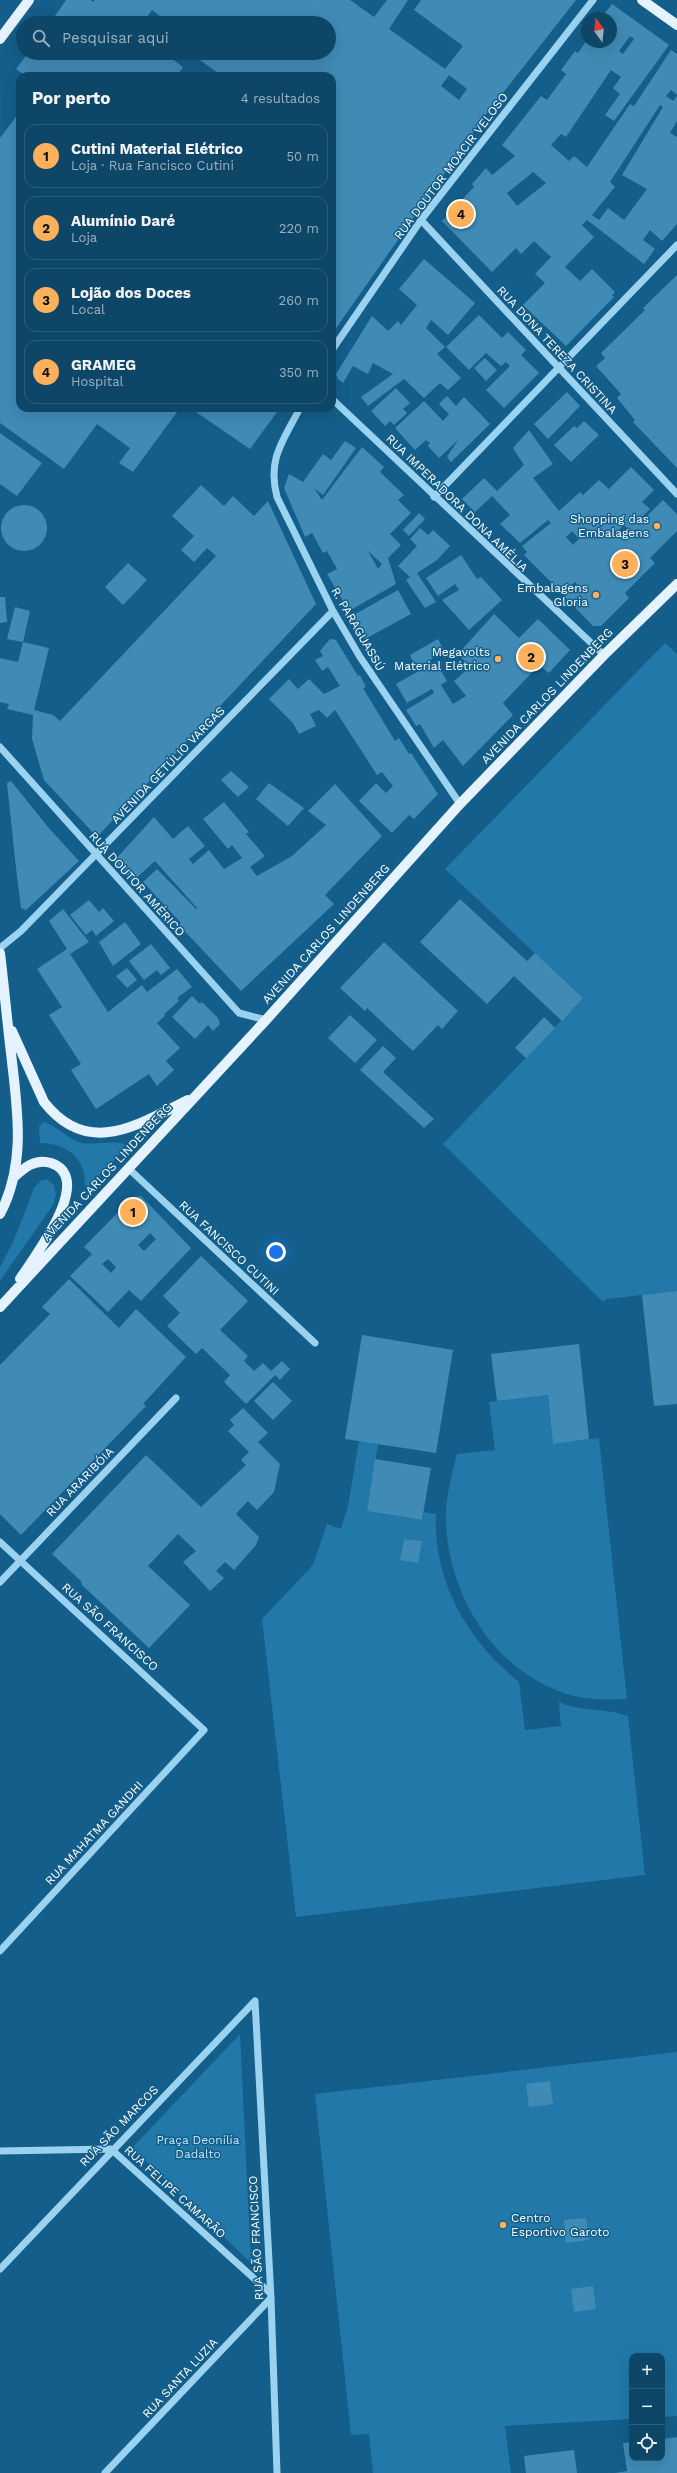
<!DOCTYPE html>
<html lang="pt">
<meta charset="utf-8">
<style>
body{margin:0;font-family:"Work Sans",sans-serif;background:#1c5071;color:#f1f3f6}
.controls{position:absolute;right:12px;bottom:12px;display:grid;overflow:hidden;border-radius:8px;box-shadow:0 4px 16px #0002}
.controls button{width:36px;height:36px;display:grid;place-items:center;padding:0;border:0;border-bottom:1px solid #2e5e7c;background:#0e4668;color:#f1f3f6;font:20px sans-serif}
.compass{position:absolute;left:581px;top:12px;width:36px;height:36px;border-radius:50%;background:#0e4668;box-shadow:0 4px 16px #0002;rotate:345deg}
.you{position:absolute;left:276px;top:1252px;width:14px;height:14px;margin:-10px;border:3px solid #fff;border-radius:50%;background:#1a73e8;box-shadow:0 0 0 6px #1a73e833}
.badge{display:grid;place-items:center;width:26px;height:26px;border-radius:50%;background:#ffb05a;color:#111;font-size:13px;font-weight:700}
.pin{position:absolute;translate:-50% -50%;border:2px solid #fff;box-shadow:0 1px 4px #0006}
.list{margin:0;padding:0;list-style:none}
h2{display:flex;justify-content:space-between;align-items:center;height:52px;margin:0;padding:0 16px;font-size:17px}
h2 small{font-size:13px;font-weight:400;color:#9bb1c0}
.list li{display:grid;grid-template-columns:26px 1fr auto;gap:12px;align-items:center;box-sizing:border-box;height:64px;margin:0 8px 8px;padding:0 8px;border:1px solid #2e5e7c;border-radius:12px}
.list b{display:block;font-size:15px;white-space:nowrap}
.list p{margin:0;font-size:13px;white-space:nowrap;color:#9bb1c0}
.list em{font-size:13px;font-style:normal;color:#9bb1c0}
.icon{flex:none;width:22px;height:22px;fill:none;stroke:currentColor;stroke-width:2;stroke-linecap:round;stroke-linejoin:round}
.map{position:relative;flex:none;width:677px;height:2473px;overflow:hidden}
.search{position:absolute;background:#0e4668;box-shadow:0 4px 16px #0002;left:16px;top:16px;width:320px;height:44px;display:flex;align-items:center;gap:10px;box-sizing:border-box;padding:0 14px;border-radius:22px;color:#9bb1c0;font-size:15px}
.panel{position:absolute;background:#0e4668;box-shadow:0 4px 16px #0002;left:16px;top:72px;width:320px;height:340px;border-radius:12px}
.map>svg:first-child{display:block}
.green{fill:#2278a8;fill-rule:evenodd}
.building{fill:#408bb6;fill-rule:evenodd}
.lines{fill:none;stroke-linecap:round;stroke-linejoin:round}
.minor{stroke:#9ad2f0;stroke-width:7}
.major{stroke:#e4f3ff;stroke-width:10}
.poi-dot{fill:#ffb05a;stroke:#135e8a;stroke-width:1.5}
.labels{text-anchor:middle;stroke-width:3;stroke-linejoin:round;paint-order:stroke}
.street-label{font-size:12px;fill:#fff;stroke:#135e8a}
.poi-label{font-size:12px;fill:#fff;stroke:#135e8a;text-anchor:end}
.park-label{font-size:12px;fill:#c1e7fc;stroke:#135e8a}
</style>
<div class="map">
<svg width="677" height="2473" viewBox="0 0 677 2473">
<rect width="100%" height="100%" fill="#135e8a"/>
<!-- green -->
<path class="green" d="M665,643L677,654V1291L607,1299L603,1302L443,1144L583,998L445,869Z
M43,1122C49,1121 70,1140 81,1143C92,1145 119,1140 124,1144V1150L87,1188C83,1184 85,1178 84,1173C78,1152 61,1143 40,1143L39,1127Z
M42,1180H48L54,1185L56,1195L53,1205L0,1281V1267L14,1240L34,1188Z
M548,1395L553,1443L599,1438L627,1699C605,1700 584,1700 564,1693C493,1669 449,1595 446,1523C445,1499 451,1477 457,1454L495,1450L489,1402Z
M359,1441L378,1444L367,1511L422,1520L424,1512L436,1514C433,1582 468,1641 519,1682L525,1730L561,1726L559,1702C581,1712 606,1708 628,1716L645,1875L296,1917L262,1619L313,1565L327,1524L341,1529L348,1506ZM404,1539L422,1541L400,1560Z
M240,2034L251,2263L132,2148Z
M677,2052V2416L662,2417V2356H632V2419L505,2426L511,2473H373L369,2434L351,2435L315,2094Z"/>
<!-- building -->
<path class="building" d="M66,0H91L93,2L95,0H350L374,17L387,0H408L389,29L445,69L463,46L414,10L421,0H576L484,117L332,334V76H222L190,53H329V23H178L174,20L170,23L152,10L143,23H50ZM449,75L467,89L459,100L441,86Z
M612,4L669,45L614,121L605,115L620,94L613,88L621,77L611,70L566,137L561,134L551,145L569,161L574,156L587,167L630,104L634,106L671,50L677,54V95L671,90L666,96L673,101L677,96V121L670,133L677,137V224L662,241L650,230L643,240L655,249L644,264L587,220L582,225L594,237L565,267L580,281L592,269L615,292L612,295L614,297L566,346L523,305L545,283L535,274L551,257L534,241L521,254L516,248L492,272L442,221L474,187L472,184L486,168L492,175L515,156L502,145L541,96L547,100L566,74L561,70L575,51L578,53L587,40V42H611V18L602,17ZM630,36L634,39L623,54L619,51ZM660,105L663,107L622,175L647,189L624,220L608,208L599,220L592,215L615,187L610,182ZM533,172L546,183L517,206L507,193Z
M28,53H164L183,67L177,76H26L16,69Z
M18,114L20,115V408H180L133,472L119,463L130,448L97,424L64,469L0,423V138Z
M424,259L475,303L448,335L431,320L426,328L445,347L437,354L461,378L448,390L440,383L424,398L404,379L368,406L361,397L393,374L373,363L368,374L353,366L343,383L338,379L336,374L372,316L388,331L398,321L401,325L417,305L399,289Z
M677,275V468L633,422L635,420L617,398L621,394L596,366L605,358L601,353L645,310L643,308Z
M479,315L502,338L508,332L526,350L521,355L539,373L504,408L486,390L510,366L506,362L501,366L486,353L469,370L446,347Z
M485,358L497,370L486,381L474,368Z
M396,388L410,403L403,409L407,413L394,425L390,421L385,426L371,411Z
M567,392L580,406L548,439L534,424Z
M447,396L456,406L464,397L490,424L451,462L447,457L458,440L439,458L428,446L430,443L426,440L415,450L395,428L424,401L443,421L449,414L439,404Z
M190,408H280L250,449Z
M584,421L599,435L571,462L554,445L574,426L577,428Z
M529,430L553,464L533,478L559,511L580,492L583,495L599,480L609,489L631,467L654,490L642,502L650,509L639,520L641,522L663,500L677,514V531L650,558L655,563L625,593L629,598L601,626H593L564,596L577,584L575,582L562,593L524,555L527,552L522,546L551,523L548,520L520,543L500,524L510,515L492,496L475,512L462,499L484,478L497,491L524,465L513,448ZM624,525L631,532L623,536L618,531ZM572,531L579,539L573,545L566,537Z
M0,433L42,463L17,496L0,484Z
M345,441L356,448L323,495L314,488L322,500L362,447L384,467L380,472L404,495L398,500L411,513L390,534L401,545L388,558L396,584L349,611L327,574L337,569L327,551L323,553L312,533L305,537L284,488L289,474L303,482L323,454L331,460ZM368,551L382,564L378,569Z
M201,485L224,506L233,496L254,516L268,501L316,604L97,837L44,780L32,739L33,715L7,709L9,704L0,702V658L18,662L23,642L7,639L15,607L30,611L23,642L49,648L34,710L53,715L60,721L216,556L207,548L194,562L181,550L194,536L172,516Z
M1 528a23 23 0 1 1 46 0a23 23 0 1 1-46 0Z
M419,513L425,519L409,536L403,530Z
M420,528L428,535L433,530L450,546L437,560L417,573L436,602L425,608L406,580L410,577L398,566L417,546L410,539Z
M461,555L477,579L481,577L502,600L469,630L442,600L459,590L455,584L438,596L426,578Z
M128,563L147,580L123,605L105,587Z
M398,590L411,614L365,639L352,616Z
M0,597H5L7,622L0,623Z
M494,614L519,638L538,619L570,650L549,673L539,665L503,703L513,715L463,766L443,740L434,748L420,724L416,726L406,710L434,693L432,689L407,703L396,684L424,668L421,665L416,667L410,655L438,639L443,649L431,656L433,658L430,660L432,664L436,662L447,681L441,685L453,704L466,696L454,681L470,667L458,654Z
M330,639L336,640L358,676L360,675L366,687L363,688L395,741L399,738L409,754L411,753L438,794L414,819L409,815L392,833L359,801L376,783L386,793L393,786L382,772L377,775L335,710L327,718L319,710L310,714L316,726L299,734L293,723L269,699L289,679L298,689L309,679L324,694L340,686L328,667L322,671L315,660L323,656L320,651Z
M231,771L249,787L238,797L221,780Z
M11,781L48,827L79,861L26,910L21,908L16,868L7,783Z
M269,783L304,808L288,826L256,799Z
M335,784L382,836L325,895L334,904L241,991L179,925L181,923L143,882L157,869L196,909L197,908L155,861L133,881L114,861L154,817L173,839L188,826L205,846L189,859L193,864L209,850L224,869L242,858L232,845L228,849L203,819L224,802L249,832L246,834L265,856L250,867L257,876L292,856L326,825L308,811Z
M460,899L527,961L535,953L583,998L562,1021L514,976L487,1004L420,942Z
M89,900L99,912L103,908L114,921L96,936L92,930L86,935L70,915Z
M63,909L89,942L70,954L108,1012L142,985L147,992L177,969L192,987L177,998L179,1001L164,1014L165,1016L157,1023L180,1048L166,1061L174,1070L157,1086L149,1074L96,1109L71,1070L81,1064L49,1015L62,1007L37,969L67,949L49,921Z
M125,922L141,944L113,966L99,942Z
M384,942L458,1011L442,1029L438,1025L413,1051L367,1008L365,1011L340,988Z
M151,944L170,968L161,975L157,970L144,980L129,961Z
M127,968L137,980L127,988L116,976Z
M192,996L200,1004L202,1002L218,1018L220,1024L213,1031L208,1025L195,1039L172,1017Z
M350,1015L377,1040L355,1063L328,1038Z
M544,1017L555,1028L526,1058L515,1048Z
M383,1046L396,1058L383,1072L434,1119L424,1128L360,1070Z
M141,1196L191,1248L141,1301L129,1290L108,1312L70,1276L92,1254L84,1247L133,1197ZM150,1233L156,1239L144,1251L138,1245ZM108,1259L116,1267L111,1273L102,1264Z
M201,1256L248,1301L220,1330L248,1356L244,1361L254,1371L263,1363L271,1371L282,1361L290,1369L280,1380L275,1375L246,1404L224,1382L230,1375L202,1348L196,1354L167,1326L180,1313L163,1296Z
M69,1279L119,1328L136,1309L186,1357L143,1404L146,1406L21,1535L0,1514V1365L50,1314L42,1307Z
M677,1291V1404L654,1406L642,1295Z
M362,1335L453,1350L436,1453L345,1439Z
M579,1344L589,1439L553,1444L548,1395L497,1401L491,1354Z
M273,1382L292,1401L273,1420L254,1401Z
M243,1408L268,1433L258,1442L280,1464L274,1492L257,1510L248,1501L236,1514L259,1537L256,1545L234,1570L225,1562L216,1571L224,1578L210,1591L183,1562L196,1551L178,1534L148,1566L190,1605L149,1648L81,1584L82,1582L52,1554L146,1455L201,1507L246,1465L241,1460L249,1452L228,1431L234,1425L230,1420Z
M375,1459L431,1468L422,1520L367,1511Z
M404,1539L422,1541L418,1563L400,1560Z
M550,2081L553,2104L529,2107L526,2084Z
M586,2218L589,2240L566,2243L564,2220Z
M593,2286L596,2309L574,2312L571,2289Z
M677,2437V2473H615L627,2471L623,2443L632,2442V2458H662V2439Z
M574,2450L577,2473H526L524,2456Z"/>
<g class="lines">
<!-- minor -->
<path class="minor" d="M421,220L677,494
M332,350L421,220L593,0
M332,399L604,655
M300,408C283,441 267,459 277,497L333,611L360,657L460,804
M434,497L677,245
M0,747L239,1013L266,1020
M0,948L21,931L333,611
M128,1168L315,1343
M0,1542L204,1730L0,1951
M0,1582L176,1398
M255,2001L271,2298L277,2473
M0,2151L111,2149L270,2293
M0,2269L255,2001
M105,2473L271,2298"/>
<!-- major -->
<path class="major" d="M642,0L677,25
M0,39L29,0
M0,953C4,986 7,1020 11,1053C17,1107 27,1163 0,1214
M12,1031L44,1102C88,1158 137,1125 188,1100
M13,1178C24,1168 35,1158 51,1163C96,1178 34,1257 20,1279
M0,1307L266,1020L460,804L604,655L677,584"/>
</g>
<!-- markers -->
<g class="poi-dot">
<circle cx="657" cy="526" r="4"/>
<circle cx="596" cy="595" r="4"/>
<circle cx="498" cy="659" r="4"/>
<circle cx="503" cy="2225" r="4"/>
</g>
<g class="labels">
<!-- street labels -->
<g class="street-label">
<text transform="translate(451 166) rotate(-53)" y="4">RUA DOUTOR MOACIR VELOSO</text>
<text transform="translate(557 350) rotate(47)" y="4">RUA DONA TEREZA CRISTINA</text>
<text transform="translate(457 503) rotate(44)" y="4">RUA IMPERADORA DONA AMÉLIA</text>
<text transform="translate(358 629) rotate(60)" y="4">R. PARAGUASSÚ</text>
<text transform="translate(547 696) rotate(-46)" y="4">AVENIDA CARLOS LINDENBERG</text>
<text transform="translate(168 765) rotate(-46)" y="4">AVENIDA GETÚLIO VARGAS</text>
<text transform="translate(137 884) rotate(48)" y="4">RUA DOUTOR AMÉRICO</text>
<text transform="translate(326 934) rotate(-48)" y="4">AVENIDA CARLOS LINDENBERG</text>
<text transform="translate(107 1172) rotate(-47)" y="4">AVENIDA CARLOS LINDENBERG</text>
<text transform="translate(229 1248) rotate(43)" y="4">RUA FANCISCO CUTINI</text>
<text transform="translate(80 1482) rotate(-46)" y="4">RUA ARARIBÓIA</text>
<text transform="translate(110 1627) rotate(42)" y="4">RUA SÃO FRANCISCO</text>
<text transform="translate(94 1833) rotate(-47)" y="4">RUA MAHATMA GANDHI</text>
<text transform="translate(119 2126) rotate(-46)" y="4">RUA SÃO MARCOS</text>
<text transform="translate(175 2192) rotate(42)" y="4">RUA FELIPE CAMARÃO</text>
<text transform="translate(256 2238) rotate(-93)" y="4">RUA SÃO FRANCISCO</text>
<text transform="translate(180 2378) rotate(-47)" y="4">RUA SANTA LUZIA</text>
</g>
<!-- poi labels -->
<g class="poi-label">
<text x="649" y="523">Shopping das<tspan x="649" dy="14">Embalagens</tspan></text>
<text x="588" y="592">Embalagens<tspan x="588" dy="14">Gloria</tspan></text>
<text x="490" y="656">Megavolts<tspan x="490" dy="14">Material Elétrico</tspan></text>
<text x="511" y="2222" text-anchor="start">Centro<tspan x="511" dy="14">Esportivo Garoto</tspan></text>
</g>
<!-- park labels -->
<g class="park-label">
<text x="198" y="2144">Praça Deonília<tspan x="198" dy="14">Dadalto</tspan></text>
</g>
</g>
</svg>
<div class="controls">
<button>+</button>
<button>−</button>
<button><svg class="icon" aria-label="locate" viewBox="0 0 24 24"><circle cx="12" cy="12" r="6"/><path d="M12 2v4M12 18v4M2 12h4M18 12h4"/></svg></button>
</div>
<svg class="compass" viewBox="-18 -18 36 36"><path d="M0-13l5 13h-10z" fill="#e53935"/><path d="M0 13l5-13h-10z" fill="#9bb1c0"/></svg>
<div class="you"></div>
<div class="pin badge" style="left:133px;top:1212px">1</div>
<div class="pin badge" style="left:531px;top:657px">2</div>
<div class="pin badge" style="left:625px;top:564px">3</div>
<div class="pin badge" style="left:461px;top:214px">4</div>
<div class="search"><svg class="icon" aria-label="search" viewBox="0 0 24 24"><circle cx="10" cy="10" r="6"/><path d="M15 15l6 6"/></svg>Pesquisar aqui</div>
<section class="panel">
<h2>Por perto<small>4 resultados</small></h2>
<ul class="list">
<li><span class="badge">1</span><div><b>Cutini Material Elétrico</b><p>Loja · Rua Fancisco Cutini</p></div><em>50 m</em></li>
<li><span class="badge">2</span><div><b>Alumínio Daré</b><p>Loja</p></div><em>220 m</em></li>
<li><span class="badge">3</span><div><b>Lojão dos Doces</b><p>Local</p></div><em>260 m</em></li>
<li><span class="badge">4</span><div><b>GRAMEG</b><p>Hospital</p></div><em>350 m</em></li>
</ul>
</section>
</div>
